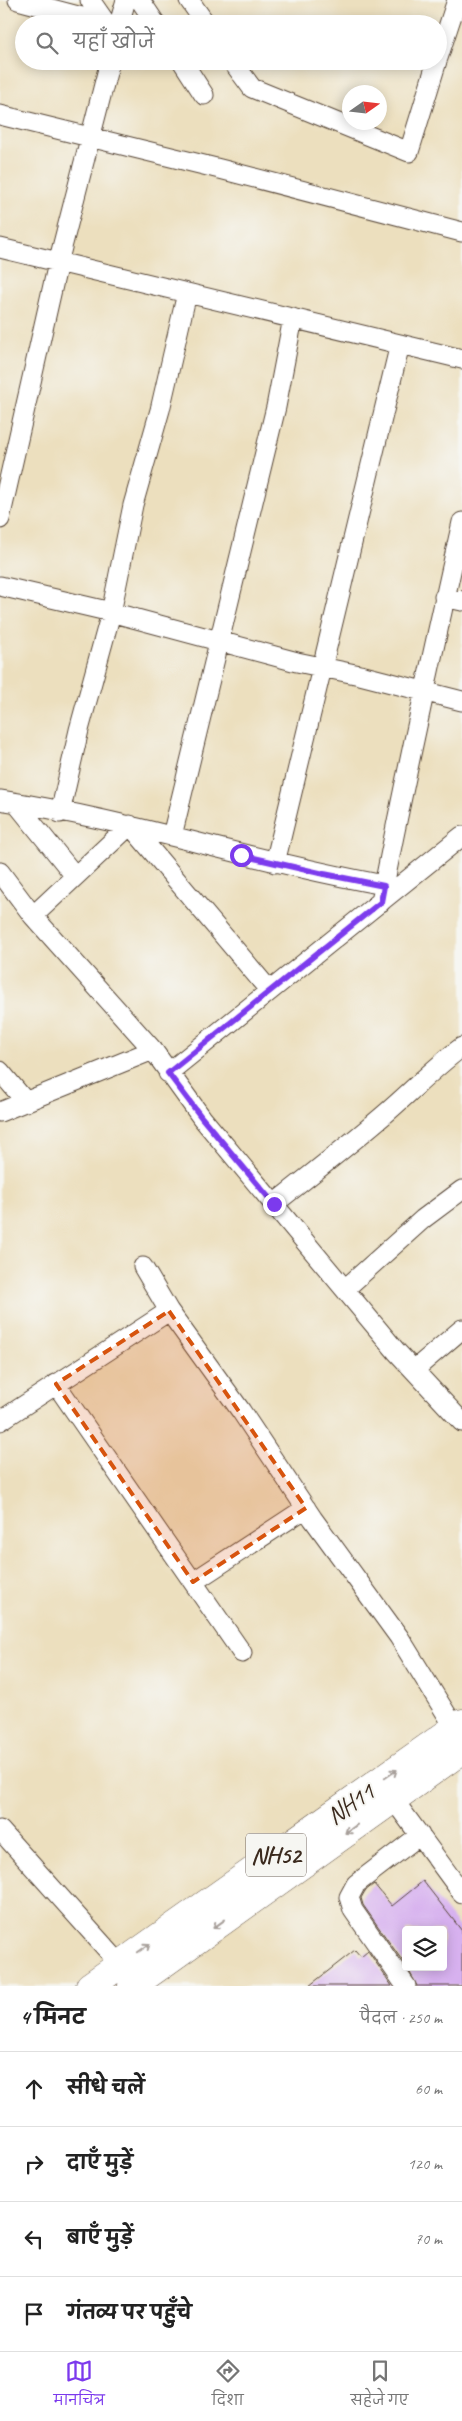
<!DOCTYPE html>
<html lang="hi">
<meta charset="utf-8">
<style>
body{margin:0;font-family:Caveat,"Playpen Sans Deva",sans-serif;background:#f6f6f6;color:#222}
.controls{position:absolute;right:15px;bottom:15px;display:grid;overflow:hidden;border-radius:5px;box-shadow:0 2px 12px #0003}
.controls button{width:45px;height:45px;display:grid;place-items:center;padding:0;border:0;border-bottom:1px solid #e0e0e0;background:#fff;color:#222;font:25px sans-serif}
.compass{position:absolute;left:342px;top:85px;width:45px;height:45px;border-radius:50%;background:#fff;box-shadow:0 2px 12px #0003;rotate:76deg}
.stop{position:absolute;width:15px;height:15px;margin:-11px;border:4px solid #7c3aed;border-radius:50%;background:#fff}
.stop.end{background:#7c3aed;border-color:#fff;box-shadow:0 1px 5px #0008}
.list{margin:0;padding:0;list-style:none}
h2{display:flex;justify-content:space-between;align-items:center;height:65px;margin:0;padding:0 20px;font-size:21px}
h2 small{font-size:16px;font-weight:400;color:#767676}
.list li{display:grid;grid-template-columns:32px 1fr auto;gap:15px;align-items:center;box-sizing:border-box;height:75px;padding:0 20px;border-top:1px solid #e0e0e0}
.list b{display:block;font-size:19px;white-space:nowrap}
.list em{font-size:16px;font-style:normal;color:#767676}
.icon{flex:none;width:28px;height:28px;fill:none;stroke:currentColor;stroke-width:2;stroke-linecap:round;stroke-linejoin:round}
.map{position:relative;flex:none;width:462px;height:1986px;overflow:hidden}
.search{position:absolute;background:#fff;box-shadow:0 2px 12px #0003;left:15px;right:15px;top:15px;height:55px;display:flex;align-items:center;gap:12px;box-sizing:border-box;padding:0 18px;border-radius:28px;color:#767676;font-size:19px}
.sheet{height:365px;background:#fff}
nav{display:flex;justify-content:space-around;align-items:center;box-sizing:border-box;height:70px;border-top:1px solid #e0e0e0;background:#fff;font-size:14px;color:#767676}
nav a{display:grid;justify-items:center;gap:2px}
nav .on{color:#7c3aed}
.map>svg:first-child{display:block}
.building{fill:#d7b1ef}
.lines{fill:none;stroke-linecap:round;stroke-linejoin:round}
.street-casing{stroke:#564536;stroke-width:21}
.highway-casing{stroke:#564536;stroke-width:29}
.street{stroke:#fff;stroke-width:19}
.highway{stroke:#fff;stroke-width:28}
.oneway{stroke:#a79f9a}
.route{stroke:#7c3aed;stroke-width:6}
.marked{fill:#d7540e;fill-opacity:0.2;stroke:#d7540e;stroke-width:4;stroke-dasharray:10 6;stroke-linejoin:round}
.labels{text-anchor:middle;stroke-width:4;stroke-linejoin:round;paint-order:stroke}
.shield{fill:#f6f6f2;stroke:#73675e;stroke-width:1}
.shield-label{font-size:24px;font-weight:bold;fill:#3b2a1e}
.street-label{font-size:25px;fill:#3b2a1e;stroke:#f6f6f2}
</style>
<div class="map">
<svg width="462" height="1986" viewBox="0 0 462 1986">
<rect width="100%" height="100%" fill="#f6f6f2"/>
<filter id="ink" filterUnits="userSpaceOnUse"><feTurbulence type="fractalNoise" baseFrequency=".02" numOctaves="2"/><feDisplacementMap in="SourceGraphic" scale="10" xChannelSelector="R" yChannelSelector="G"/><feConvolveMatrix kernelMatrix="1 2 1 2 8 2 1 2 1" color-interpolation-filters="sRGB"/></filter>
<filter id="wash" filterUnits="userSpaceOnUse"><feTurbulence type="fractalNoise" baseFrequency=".0096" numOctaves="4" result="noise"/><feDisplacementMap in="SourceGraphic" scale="20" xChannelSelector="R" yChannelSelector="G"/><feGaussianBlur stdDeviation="1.12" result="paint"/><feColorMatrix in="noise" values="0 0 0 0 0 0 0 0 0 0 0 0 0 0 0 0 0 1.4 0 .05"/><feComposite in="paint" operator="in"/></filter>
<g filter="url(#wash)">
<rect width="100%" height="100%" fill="#ecdfbe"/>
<g id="blocks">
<!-- building -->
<path class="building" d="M423,1881L462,1931V1986H417L407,1967H443V1930H406V1966L363,1905L361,1898L365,1891L374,1884L392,1906Z
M355,1950L361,1957L368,1951L392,1986H309Z"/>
</g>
</g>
<g filter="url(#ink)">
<use href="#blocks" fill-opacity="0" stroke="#564536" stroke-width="1"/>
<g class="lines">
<defs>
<path id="street" d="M18,0L108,24
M90,0L106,23
M140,0L156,24
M189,0L206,24
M119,24L126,0
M438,58L457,0
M182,61L204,95
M232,61L252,88L409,152L437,61
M0,115L220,169L462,232
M0,248L462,359
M0,519L58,263L110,61
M0,586L107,611L297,662L360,675L462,701
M444,597L462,601
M0,800C130,820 255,862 384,885
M16,803L75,876
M60,813L79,730L111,613L133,505L160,410L187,293
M172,836L276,407L293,318
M275,863L400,344
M0,872L33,916L153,1050L202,1118L396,1351L462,1422
M381,902C405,775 434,648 462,522
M33,916L130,825L270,991
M0,1071L26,1102
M168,1073L462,836
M0,1112L153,1050
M274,1204C309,1176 344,1149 378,1120C407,1096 432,1069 462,1047
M143,1267L169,1311L241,1411L313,1519L399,1637L455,1728
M345,1289L423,1219L462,1190
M414,1370L462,1329
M56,1384L242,1653
M0,1421L169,1311
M193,1582L306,1508
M393,1799L462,1893
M0,1830L120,1964
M406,1986L353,1910L349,1897L356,1884L420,1835"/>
<path id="highway" d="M90,1986L462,1723
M132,1986L462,1750"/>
</defs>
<!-- street casing -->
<use href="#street" class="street-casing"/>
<!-- highway casing -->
<use href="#highway" class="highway-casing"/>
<!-- street -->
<use href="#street" class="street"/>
<!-- highway -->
<use href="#highway" class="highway"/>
</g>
<!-- one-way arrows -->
<defs><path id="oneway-shaft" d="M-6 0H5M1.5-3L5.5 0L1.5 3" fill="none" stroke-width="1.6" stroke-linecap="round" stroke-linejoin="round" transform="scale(1.25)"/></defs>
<g class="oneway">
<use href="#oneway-shaft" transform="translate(391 1774) rotate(-35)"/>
<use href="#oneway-shaft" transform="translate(351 1829) rotate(144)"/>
<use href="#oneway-shaft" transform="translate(219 1924) rotate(144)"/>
<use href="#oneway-shaft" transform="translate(144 1948) rotate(-35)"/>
</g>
</g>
<g class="lines" filter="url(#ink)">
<!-- route -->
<path class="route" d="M241,855L324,874L384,886L381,902L168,1073L202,1118L274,1204"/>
</g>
<!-- marked area -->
<path class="marked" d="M169,1311L306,1508L193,1582L56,1384Z"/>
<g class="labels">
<!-- shield labels -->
<rect class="shield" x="246" y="1833.5" width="60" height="43" rx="4"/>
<g class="shield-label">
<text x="276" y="1863">NH52</text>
</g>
<!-- street labels -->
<g class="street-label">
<text transform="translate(350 1803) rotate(-35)" y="9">NH11</text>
</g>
</g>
</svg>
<div class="controls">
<button><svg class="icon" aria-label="layers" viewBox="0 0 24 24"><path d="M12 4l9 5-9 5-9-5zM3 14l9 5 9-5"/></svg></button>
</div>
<svg class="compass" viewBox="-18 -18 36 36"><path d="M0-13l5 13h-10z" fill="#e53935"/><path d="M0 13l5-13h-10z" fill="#767676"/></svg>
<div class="stop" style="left:241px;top:855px"></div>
<div class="stop end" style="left:274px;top:1204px"></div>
<div class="search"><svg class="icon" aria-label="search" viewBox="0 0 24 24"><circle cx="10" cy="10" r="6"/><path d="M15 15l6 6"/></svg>यहाँ खोजें</div>
</div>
<section class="sheet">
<h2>4 मिनट<small>पैदल · 250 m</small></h2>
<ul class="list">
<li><svg class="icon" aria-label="ahead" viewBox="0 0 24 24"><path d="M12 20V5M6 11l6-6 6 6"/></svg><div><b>सीधे चलें</b></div><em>60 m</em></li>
<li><svg class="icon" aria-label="right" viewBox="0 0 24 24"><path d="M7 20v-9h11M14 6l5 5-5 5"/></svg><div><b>दाएँ मुड़ें</b></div><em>120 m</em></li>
<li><svg class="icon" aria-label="left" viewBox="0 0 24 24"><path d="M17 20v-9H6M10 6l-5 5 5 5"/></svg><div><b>बाएँ मुड़ें</b></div><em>70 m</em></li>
<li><svg class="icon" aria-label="arrive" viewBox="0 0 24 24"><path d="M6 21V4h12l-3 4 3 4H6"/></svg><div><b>गंतव्य पर पहुँचे</b></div></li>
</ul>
</section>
<nav>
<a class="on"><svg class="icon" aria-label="map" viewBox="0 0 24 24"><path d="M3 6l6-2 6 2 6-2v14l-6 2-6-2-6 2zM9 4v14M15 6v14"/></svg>मानचित्र</a>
<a><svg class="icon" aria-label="directions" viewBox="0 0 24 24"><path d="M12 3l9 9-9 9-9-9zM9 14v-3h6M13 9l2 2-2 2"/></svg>दिशा</a>
<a><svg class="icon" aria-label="saved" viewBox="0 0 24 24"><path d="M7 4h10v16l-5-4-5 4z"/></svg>सहेजे गए</a>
</nav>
